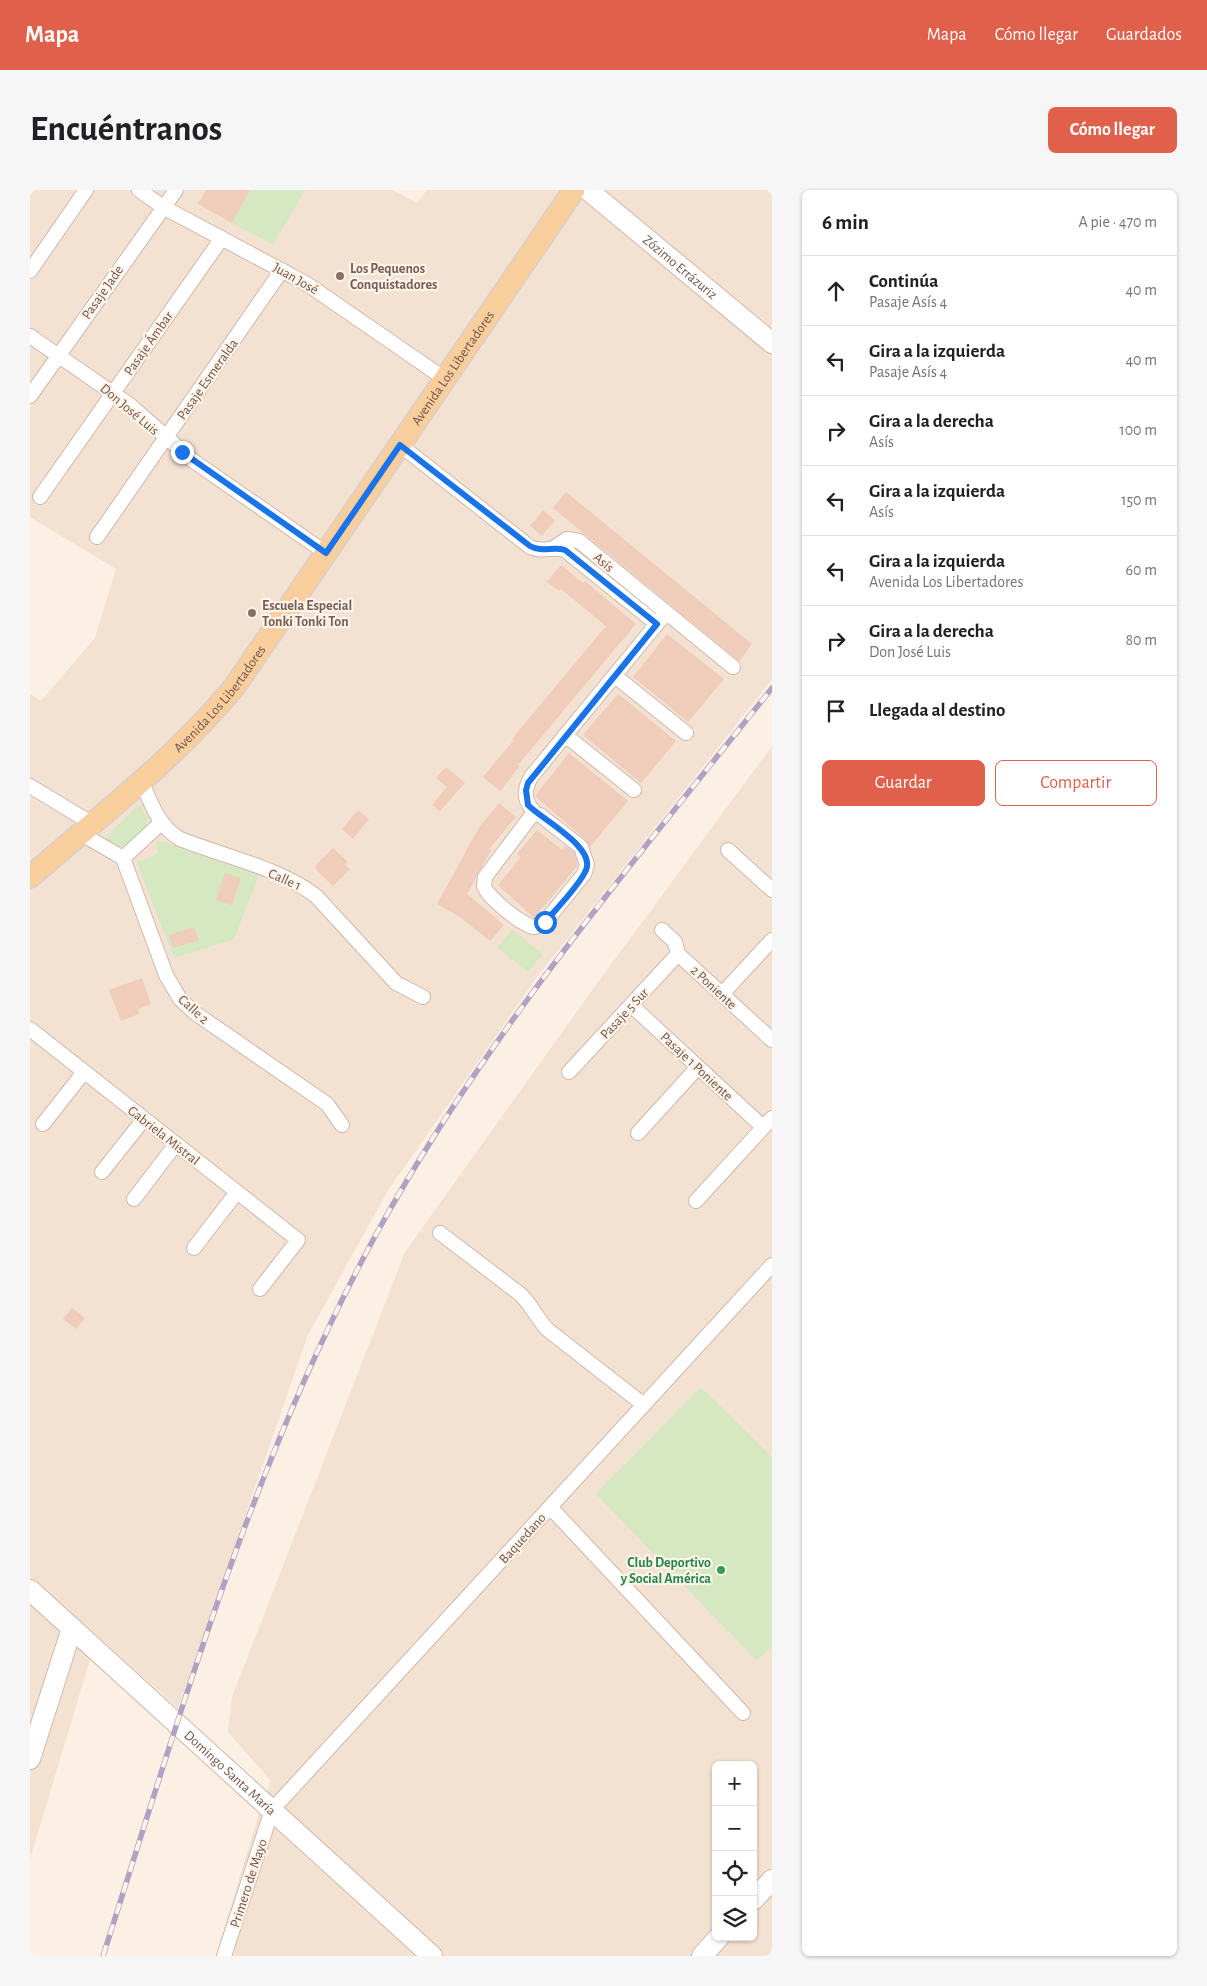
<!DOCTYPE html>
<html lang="es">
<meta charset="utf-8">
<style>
body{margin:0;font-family:"Alegreya Sans",sans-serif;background:#f6f6f6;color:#202124}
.controls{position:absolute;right:15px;bottom:15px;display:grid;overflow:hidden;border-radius:8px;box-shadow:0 1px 4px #0004}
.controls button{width:45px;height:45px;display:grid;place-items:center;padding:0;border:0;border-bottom:1px solid #e0e0e0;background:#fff;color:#202124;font:25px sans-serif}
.stop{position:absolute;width:15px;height:15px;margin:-11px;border:4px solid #1a73e8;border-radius:50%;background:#fff}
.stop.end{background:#1a73e8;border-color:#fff;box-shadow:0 1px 5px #0008}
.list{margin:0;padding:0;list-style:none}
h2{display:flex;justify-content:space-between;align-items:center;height:65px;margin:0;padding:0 20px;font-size:21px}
h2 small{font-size:16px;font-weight:400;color:#757577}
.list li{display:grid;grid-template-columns:32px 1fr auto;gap:15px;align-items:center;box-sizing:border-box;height:70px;padding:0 20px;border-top:1px solid #e0e0e0}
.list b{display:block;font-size:19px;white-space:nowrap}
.list p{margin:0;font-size:16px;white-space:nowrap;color:#757577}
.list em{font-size:16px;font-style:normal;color:#757577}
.actions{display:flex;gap:10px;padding:15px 20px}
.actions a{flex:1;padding:11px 0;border:1px solid #e1604c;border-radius:8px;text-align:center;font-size:18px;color:#e1604c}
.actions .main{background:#e1604c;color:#fff}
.icon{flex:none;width:28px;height:28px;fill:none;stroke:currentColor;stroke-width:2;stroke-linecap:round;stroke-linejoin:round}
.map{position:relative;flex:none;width:742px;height:1766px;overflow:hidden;border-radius:8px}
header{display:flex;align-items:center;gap:30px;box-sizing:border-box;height:70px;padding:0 25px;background:#e1604c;color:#fff}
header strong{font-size:24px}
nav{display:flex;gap:28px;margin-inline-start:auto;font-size:18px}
.intro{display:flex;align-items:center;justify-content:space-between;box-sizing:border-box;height:120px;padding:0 30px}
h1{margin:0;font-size:35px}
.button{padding:12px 22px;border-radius:8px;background:#e1604c;color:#fff;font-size:18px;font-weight:700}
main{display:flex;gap:30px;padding:0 30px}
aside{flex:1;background:#fff;border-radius:8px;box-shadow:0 1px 4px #0004}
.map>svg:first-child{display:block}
.residential{fill:#f3e1d2;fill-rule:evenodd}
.green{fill:#d5e8c2}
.building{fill:#f0ccbb}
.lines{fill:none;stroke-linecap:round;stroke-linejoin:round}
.street-casing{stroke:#ceb9ad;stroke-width:16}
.secondary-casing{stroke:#d1b8aa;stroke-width:22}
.primary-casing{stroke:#d8cfcc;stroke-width:24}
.street{stroke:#fff;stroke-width:14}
.secondary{stroke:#fff;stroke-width:20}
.primary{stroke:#f8ce9d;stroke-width:21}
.rail-casing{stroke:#b1a2c4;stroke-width:5.5}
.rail{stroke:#fef4e9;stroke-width:4;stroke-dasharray:11;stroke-linecap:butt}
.route{stroke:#1a73e8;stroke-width:6}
.education-dot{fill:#8d6e63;stroke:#fef4e9;stroke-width:2}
.leisure-dot{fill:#2e9e5b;stroke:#fef4e9;stroke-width:2}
.labels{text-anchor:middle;stroke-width:4.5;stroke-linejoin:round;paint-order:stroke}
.street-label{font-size:14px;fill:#72554a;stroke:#fef4e9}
.education-label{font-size:14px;font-weight:bold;fill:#785e54;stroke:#fef4e9;text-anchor:start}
.leisure-label{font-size:14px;font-weight:bold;fill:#27864d;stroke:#fef4e9;text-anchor:end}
</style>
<header>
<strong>Mapa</strong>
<nav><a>Mapa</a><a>Cómo llegar</a><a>Guardados</a></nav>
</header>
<div class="intro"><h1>Encuéntranos</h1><a class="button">Cómo llegar</a></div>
<main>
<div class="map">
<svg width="742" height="1766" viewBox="0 0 742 1766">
<rect width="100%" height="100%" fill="#fbf0e3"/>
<!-- residential -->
<path class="residential" d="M0,0H363L387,13L397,0H742V489L507,787L357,1002L278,1145L148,1518L67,1446L0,1669V504L11,511L65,448L86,379L0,327Z
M742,556V1766H186L226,1633L241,1591L198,1542L202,1507L375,1062L563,799ZM686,1575H723V1747H686Z"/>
<!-- green -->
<path class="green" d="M220,0H275L243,55L202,33Z
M109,615L118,628C115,647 92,670 76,647Z
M132,651L229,685L204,749L144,768L107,673C113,668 123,668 128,662L126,652Z
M482,740L513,764L498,782L467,758Z
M671,1197L742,1267V1456L727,1471L566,1304Z"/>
<!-- building -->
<path class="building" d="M176,0H220L202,33L168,14Z
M536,302L722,454L709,471L523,318Z
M513,320L525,330L512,346L500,336Z
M531,375L553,393L555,391L606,434L488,575L490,576L470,601L453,587L484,550L482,549L576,436L531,399L529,401L517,392Z
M637,444L694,489L658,532L603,487Z
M588,504L646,551L611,593L553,545Z
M539,563L598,611L560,657L556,650L505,606Z
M416,577L435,593L410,621L402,615L417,597L406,588Z
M469,613L486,627L459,659L461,660L437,704L474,735L460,751L430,727L407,714L450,636Z
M328,620L339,629L323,649L312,639Z
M507,640L532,660L535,656L544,662L548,675L504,728L468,695L491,667L487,664Z
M303,658L318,672L315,675L320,679L303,696L286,680V675Z
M195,683L211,688L202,715L186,710Z
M164,737L169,750L143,758L139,745Z
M112,788L121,814L108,819L109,824L91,831L79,800Z
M42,1118L55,1128L46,1139L33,1129Z"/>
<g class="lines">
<defs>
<path id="street" d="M109,0L133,17L277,94L415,189
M0,81L56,0
M0,146L100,215L162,270L296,363
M0,206L146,0
M370,255L500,357C512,363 523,356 535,360L627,434
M10,307L192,48
M67,347L252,80
M522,359L537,349L549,351L703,477
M585,486L656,543
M535,545L604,600
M111,590C121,613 128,636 150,649C193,666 250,678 286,706L366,793L393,807
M0,596L61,633
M502,625H510L551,657L557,675L554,684L515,732L505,737C494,737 457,707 454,696L455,687Z
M507,625C495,613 492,603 501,587L635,424
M50,643L93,668L136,785L150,809L165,823L297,914L312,935
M698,660L742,700
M93,668L131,633
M632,740L645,752L648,764L742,850
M692,804L742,750
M601,815L733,937
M0,839L268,1050L230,1099
M539,882L648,764
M13,934L54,882
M608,943L668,877
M72,982L114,929
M104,1009L146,954
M666,1011L742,928
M410,1043L490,1104C502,1115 507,1129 518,1140L614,1215
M164,1058L207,1002
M520,1317L713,1523
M194,1766L242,1620L742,1075"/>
<g id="secondary">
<path id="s1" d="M558,0L742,153"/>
<path id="s2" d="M0,1400L402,1766"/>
<path d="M0,1569L42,1438"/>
<path d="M723,1710L742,1690"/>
<path d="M672,1766L689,1747"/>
</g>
<g id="primary">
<path id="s3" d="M0,687C70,626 146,568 205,496L544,0"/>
</g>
</defs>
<!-- street casing -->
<use href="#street" class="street-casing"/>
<!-- secondary casing -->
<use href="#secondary" class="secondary-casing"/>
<!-- primary casing -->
<use href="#primary" class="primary-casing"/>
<!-- street -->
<use href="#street" class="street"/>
<!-- secondary -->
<use href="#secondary" class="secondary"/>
<!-- primary -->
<use href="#primary" class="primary"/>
<defs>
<path id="rail" d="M73,1766C153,1517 222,1270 349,1039C457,843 603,673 742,498"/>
</defs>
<!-- rail casing -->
<use href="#rail" class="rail-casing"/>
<!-- rail -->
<use href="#rail" class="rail"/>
</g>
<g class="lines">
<!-- route -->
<path class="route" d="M152,262L296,363L370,255L500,356C512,363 523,356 535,360L627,434L498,593L496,600L498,615C511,629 566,657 556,680C550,695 526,719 515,732"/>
</g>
<!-- markers -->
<g class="education-dot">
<circle cx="310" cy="86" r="5"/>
<circle cx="222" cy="423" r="5"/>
</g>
<circle class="leisure-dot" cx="691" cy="1380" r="5"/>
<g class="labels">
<!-- street labels -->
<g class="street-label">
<text dy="5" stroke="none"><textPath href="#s1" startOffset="120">Zózimo Errázuriz</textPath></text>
<text transform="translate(266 88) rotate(30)" y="5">Juan José</text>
<text transform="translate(72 102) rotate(-55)" y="5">Pasaje Jade</text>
<text transform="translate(118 153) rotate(-55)" y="5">Pasaje Ámbar</text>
<text dy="5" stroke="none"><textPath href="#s3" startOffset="666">Avenida Los Libertadores</textPath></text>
<text transform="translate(177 189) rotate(-55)" y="5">Pasaje Esmeralda</text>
<text transform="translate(100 219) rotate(40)" y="5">Don José Luis</text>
<text transform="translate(574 372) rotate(40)" y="5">Asís</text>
<text dy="5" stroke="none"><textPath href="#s3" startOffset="261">Avenida Los Libertadores</textPath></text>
<text transform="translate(255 689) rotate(24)" y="5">Calle 1</text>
<text transform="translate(684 797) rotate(43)" y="5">2 Poniente</text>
<text transform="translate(164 819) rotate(42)" y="5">Calle 2</text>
<text transform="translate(594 823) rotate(-47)" y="5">Pasaje 5 Sur</text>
<text transform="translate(667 876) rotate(43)" y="5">Pasaje 1 Poniente</text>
<text transform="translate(134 945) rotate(38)" y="5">Gabriela Mistral</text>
<text transform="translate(492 1348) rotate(-48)" y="5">Baquedano</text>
<text dy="5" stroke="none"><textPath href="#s2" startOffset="271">Domingo Santa María</textPath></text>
<text transform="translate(218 1693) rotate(-72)" y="5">Primero de Mayo</text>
</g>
<!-- education labels -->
<g class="education-label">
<text x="320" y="83">Los Pequenos<tspan x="320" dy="16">Conquistadores</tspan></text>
<text x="232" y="420">Escuela Especial<tspan x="232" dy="16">Tonki Tonki Ton</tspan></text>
</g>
<!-- leisure labels -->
<g class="leisure-label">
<text x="681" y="1377">Club Deportivo<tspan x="681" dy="16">y Social América</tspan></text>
</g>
</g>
</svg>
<div class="controls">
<button>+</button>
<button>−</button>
<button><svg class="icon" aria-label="locate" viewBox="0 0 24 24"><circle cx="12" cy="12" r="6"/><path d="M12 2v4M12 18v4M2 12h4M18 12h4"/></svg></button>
<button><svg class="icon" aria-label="layers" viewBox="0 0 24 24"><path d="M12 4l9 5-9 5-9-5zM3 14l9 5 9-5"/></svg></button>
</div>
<div class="stop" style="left:515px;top:732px"></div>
<div class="stop end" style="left:152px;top:262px"></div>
</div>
<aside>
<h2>6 min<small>A pie · 470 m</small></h2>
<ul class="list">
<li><svg class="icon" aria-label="ahead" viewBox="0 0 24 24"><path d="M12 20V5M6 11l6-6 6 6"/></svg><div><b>Continúa</b><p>Pasaje Asís 4</p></div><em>40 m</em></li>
<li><svg class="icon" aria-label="left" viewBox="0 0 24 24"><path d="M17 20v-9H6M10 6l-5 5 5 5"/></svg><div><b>Gira a la izquierda</b><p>Pasaje Asís 4</p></div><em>40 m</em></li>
<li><svg class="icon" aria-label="right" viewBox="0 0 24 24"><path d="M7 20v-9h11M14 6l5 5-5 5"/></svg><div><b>Gira a la derecha</b><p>Asís</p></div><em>100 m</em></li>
<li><svg class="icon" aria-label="left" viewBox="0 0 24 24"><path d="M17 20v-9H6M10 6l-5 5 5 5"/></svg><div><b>Gira a la izquierda</b><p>Asís</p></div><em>150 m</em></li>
<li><svg class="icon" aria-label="left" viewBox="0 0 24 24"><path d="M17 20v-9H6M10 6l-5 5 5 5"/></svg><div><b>Gira a la izquierda</b><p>Avenida Los Libertadores</p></div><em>60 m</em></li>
<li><svg class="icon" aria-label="right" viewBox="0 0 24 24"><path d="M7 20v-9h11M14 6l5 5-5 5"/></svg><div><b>Gira a la derecha</b><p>Don José Luis</p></div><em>80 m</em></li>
<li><svg class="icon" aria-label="arrive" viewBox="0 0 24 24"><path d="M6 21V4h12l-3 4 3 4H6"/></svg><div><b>Llegada al destino</b></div></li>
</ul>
<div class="actions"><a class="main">Guardar</a><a>Compartir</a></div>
</aside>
</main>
